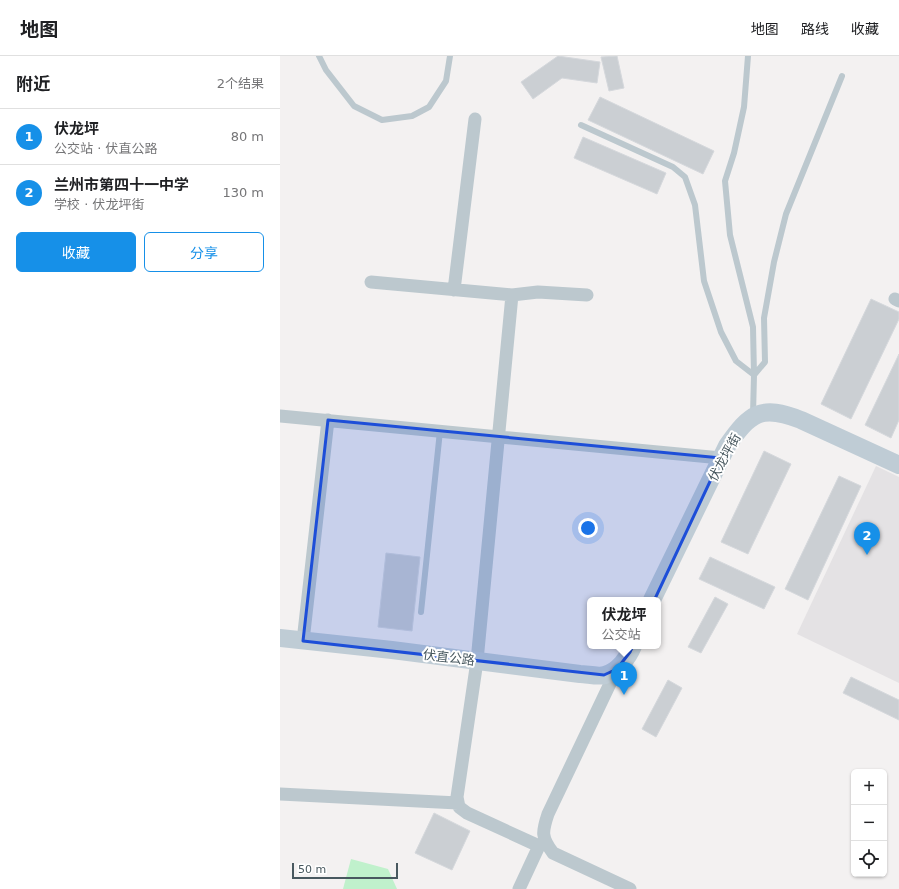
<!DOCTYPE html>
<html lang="zh">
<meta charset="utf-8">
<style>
body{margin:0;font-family:"DejaVu Sans","Noto Sans SC",sans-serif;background:#f6f6f6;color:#202124}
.controls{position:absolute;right:12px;bottom:12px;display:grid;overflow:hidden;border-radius:6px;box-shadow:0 1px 3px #0004}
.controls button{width:36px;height:36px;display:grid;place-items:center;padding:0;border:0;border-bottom:1px solid #e0e0e0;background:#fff;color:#202124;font:20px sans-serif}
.scale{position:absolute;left:12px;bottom:10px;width:106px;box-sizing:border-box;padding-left:4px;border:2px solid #48585f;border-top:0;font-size:11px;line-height:14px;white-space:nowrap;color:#48585f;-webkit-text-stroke:3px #fff;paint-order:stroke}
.you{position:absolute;left:308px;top:472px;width:14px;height:14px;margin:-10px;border:3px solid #fff;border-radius:50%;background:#1a73e8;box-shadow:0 0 0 6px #1a73e833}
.badge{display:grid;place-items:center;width:26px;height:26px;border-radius:50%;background:#1690e8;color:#fff;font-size:13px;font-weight:700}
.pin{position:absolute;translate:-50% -33px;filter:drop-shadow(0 1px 2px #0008)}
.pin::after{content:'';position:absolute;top:21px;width:14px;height:12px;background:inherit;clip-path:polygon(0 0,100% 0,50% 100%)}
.popup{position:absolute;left:307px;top:541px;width:74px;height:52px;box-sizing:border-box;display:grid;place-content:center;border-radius:6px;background:#fff;filter:drop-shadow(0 1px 3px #0005);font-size:13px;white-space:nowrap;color:#757577}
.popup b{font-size:15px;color:#202124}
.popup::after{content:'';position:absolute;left:50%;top:100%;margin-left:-8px;border:8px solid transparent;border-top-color:#fff}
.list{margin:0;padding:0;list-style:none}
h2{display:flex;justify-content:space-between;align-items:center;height:52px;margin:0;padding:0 16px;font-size:17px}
h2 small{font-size:13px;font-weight:400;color:#757577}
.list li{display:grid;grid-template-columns:26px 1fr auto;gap:12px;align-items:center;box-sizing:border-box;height:56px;padding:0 16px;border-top:1px solid #e0e0e0}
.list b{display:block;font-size:15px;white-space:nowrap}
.list p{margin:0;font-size:13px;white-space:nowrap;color:#757577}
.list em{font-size:13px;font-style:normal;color:#757577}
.actions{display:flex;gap:8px;padding:12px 16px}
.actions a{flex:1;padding:9px 0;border:1px solid #1690e8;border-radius:6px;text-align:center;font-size:14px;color:#1690e8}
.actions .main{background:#1690e8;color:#fff}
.icon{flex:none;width:22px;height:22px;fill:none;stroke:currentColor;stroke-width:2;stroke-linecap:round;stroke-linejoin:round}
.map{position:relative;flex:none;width:619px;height:833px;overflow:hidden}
header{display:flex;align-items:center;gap:24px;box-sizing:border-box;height:56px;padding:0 20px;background:#fff;border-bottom:1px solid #e0e0e0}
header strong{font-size:19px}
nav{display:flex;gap:22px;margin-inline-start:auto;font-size:14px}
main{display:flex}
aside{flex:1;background:#fff}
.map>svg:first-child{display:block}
.education{fill:#e4e2e4}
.green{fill:#c0f1cc}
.building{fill:#cbcfd3;stroke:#d5d8dc}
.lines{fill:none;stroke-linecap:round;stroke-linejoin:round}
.lane{stroke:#bcc8ce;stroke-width:6}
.street{stroke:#bcc8ce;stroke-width:13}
.secondary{stroke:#bfccd5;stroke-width:18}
.marked{fill:#1d4ed8;fill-opacity:0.2;stroke:#1d4ed8;stroke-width:3;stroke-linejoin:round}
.labels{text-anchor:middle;stroke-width:4;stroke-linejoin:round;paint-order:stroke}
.street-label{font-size:13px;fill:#48585f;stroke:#fff}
</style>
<header>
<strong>地图</strong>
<nav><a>地图</a><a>路线</a><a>收藏</a></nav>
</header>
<main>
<aside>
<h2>附近<small>2个结果</small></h2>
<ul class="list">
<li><span class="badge">1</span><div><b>伏龙坪</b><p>公交站 · 伏直公路</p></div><em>80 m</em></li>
<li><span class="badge">2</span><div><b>兰州市第四十一中学</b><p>学校 · 伏龙坪街</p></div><em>130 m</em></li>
</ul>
<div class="actions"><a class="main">收藏</a><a>分享</a></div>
</aside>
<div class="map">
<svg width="619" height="833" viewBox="0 0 619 833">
<rect width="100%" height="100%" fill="#f3f1f1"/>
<!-- education -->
<path class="education" d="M596,410L619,421V627L517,578Z"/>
<!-- green -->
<path class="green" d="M71,803L108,813L117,833H63Z"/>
<!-- building -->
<path class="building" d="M278,0L320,6L317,27L282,22L253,43L241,26Z
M337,0L344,32L329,35L321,1Z
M320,41L434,95L423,118L308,64Z
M303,81L386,117L377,138L294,102Z
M591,243L619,256V263L571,363L541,348Z
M619,298V364L611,382L585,369Z
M484,395L511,408L468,498L441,486Z
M559,420L581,430L528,544L505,533Z
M106,497L140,501L132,575L98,571Z
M430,501L495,531L484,553L419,523Z
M435,541L448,548L421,597L408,591Z
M571,621L619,644V664L563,637Z
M388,624L402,632L376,681L362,673Z
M154,757L190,775L172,814L135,797Z"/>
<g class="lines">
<!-- lane -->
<path class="lane" d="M39,0L46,14L74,50L102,64L132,60L149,51L166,25L170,0
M468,0L464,51L454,97L445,125L450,179L473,271L474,319L473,359
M301,69L393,111L405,121L415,149L424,225L441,276L456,305L474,319L485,306L484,262L494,206L506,158L562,20
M141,556L160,375"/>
<!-- street -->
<path class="street" d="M91,226L232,239L197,605L177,741L179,751L187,757L259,790L265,787
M174,234L195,63
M232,239L258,236L307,239
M615,243L619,245
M0,360L441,402
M23,585L48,364
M337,613L268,758C262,776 261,781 273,797L350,833
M0,738L178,747
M239,833L259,790"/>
<!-- secondary -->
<path class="secondary" d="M372,544L447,390C470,357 481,348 521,364L619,409
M0,582L112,594L300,618C307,618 318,621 325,619C338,615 348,602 353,590"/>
</g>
<!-- marked area -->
<path class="marked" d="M48,364L441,402L350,596L337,613L324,619L23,585Z"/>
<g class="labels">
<!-- street labels -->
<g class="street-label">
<text transform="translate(444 401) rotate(-61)" y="5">伏龙坪街</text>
<text transform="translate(169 601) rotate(7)" y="5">伏直公路</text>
</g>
</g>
</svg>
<div class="controls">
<button>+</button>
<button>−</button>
<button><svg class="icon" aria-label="locate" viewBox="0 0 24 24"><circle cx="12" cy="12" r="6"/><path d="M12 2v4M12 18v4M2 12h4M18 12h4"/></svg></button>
</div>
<div class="scale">50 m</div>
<div class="you"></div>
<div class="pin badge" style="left:344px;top:639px">1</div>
<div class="popup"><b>伏龙坪</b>公交站</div>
<div class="pin badge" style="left:587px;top:499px">2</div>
</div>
</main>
